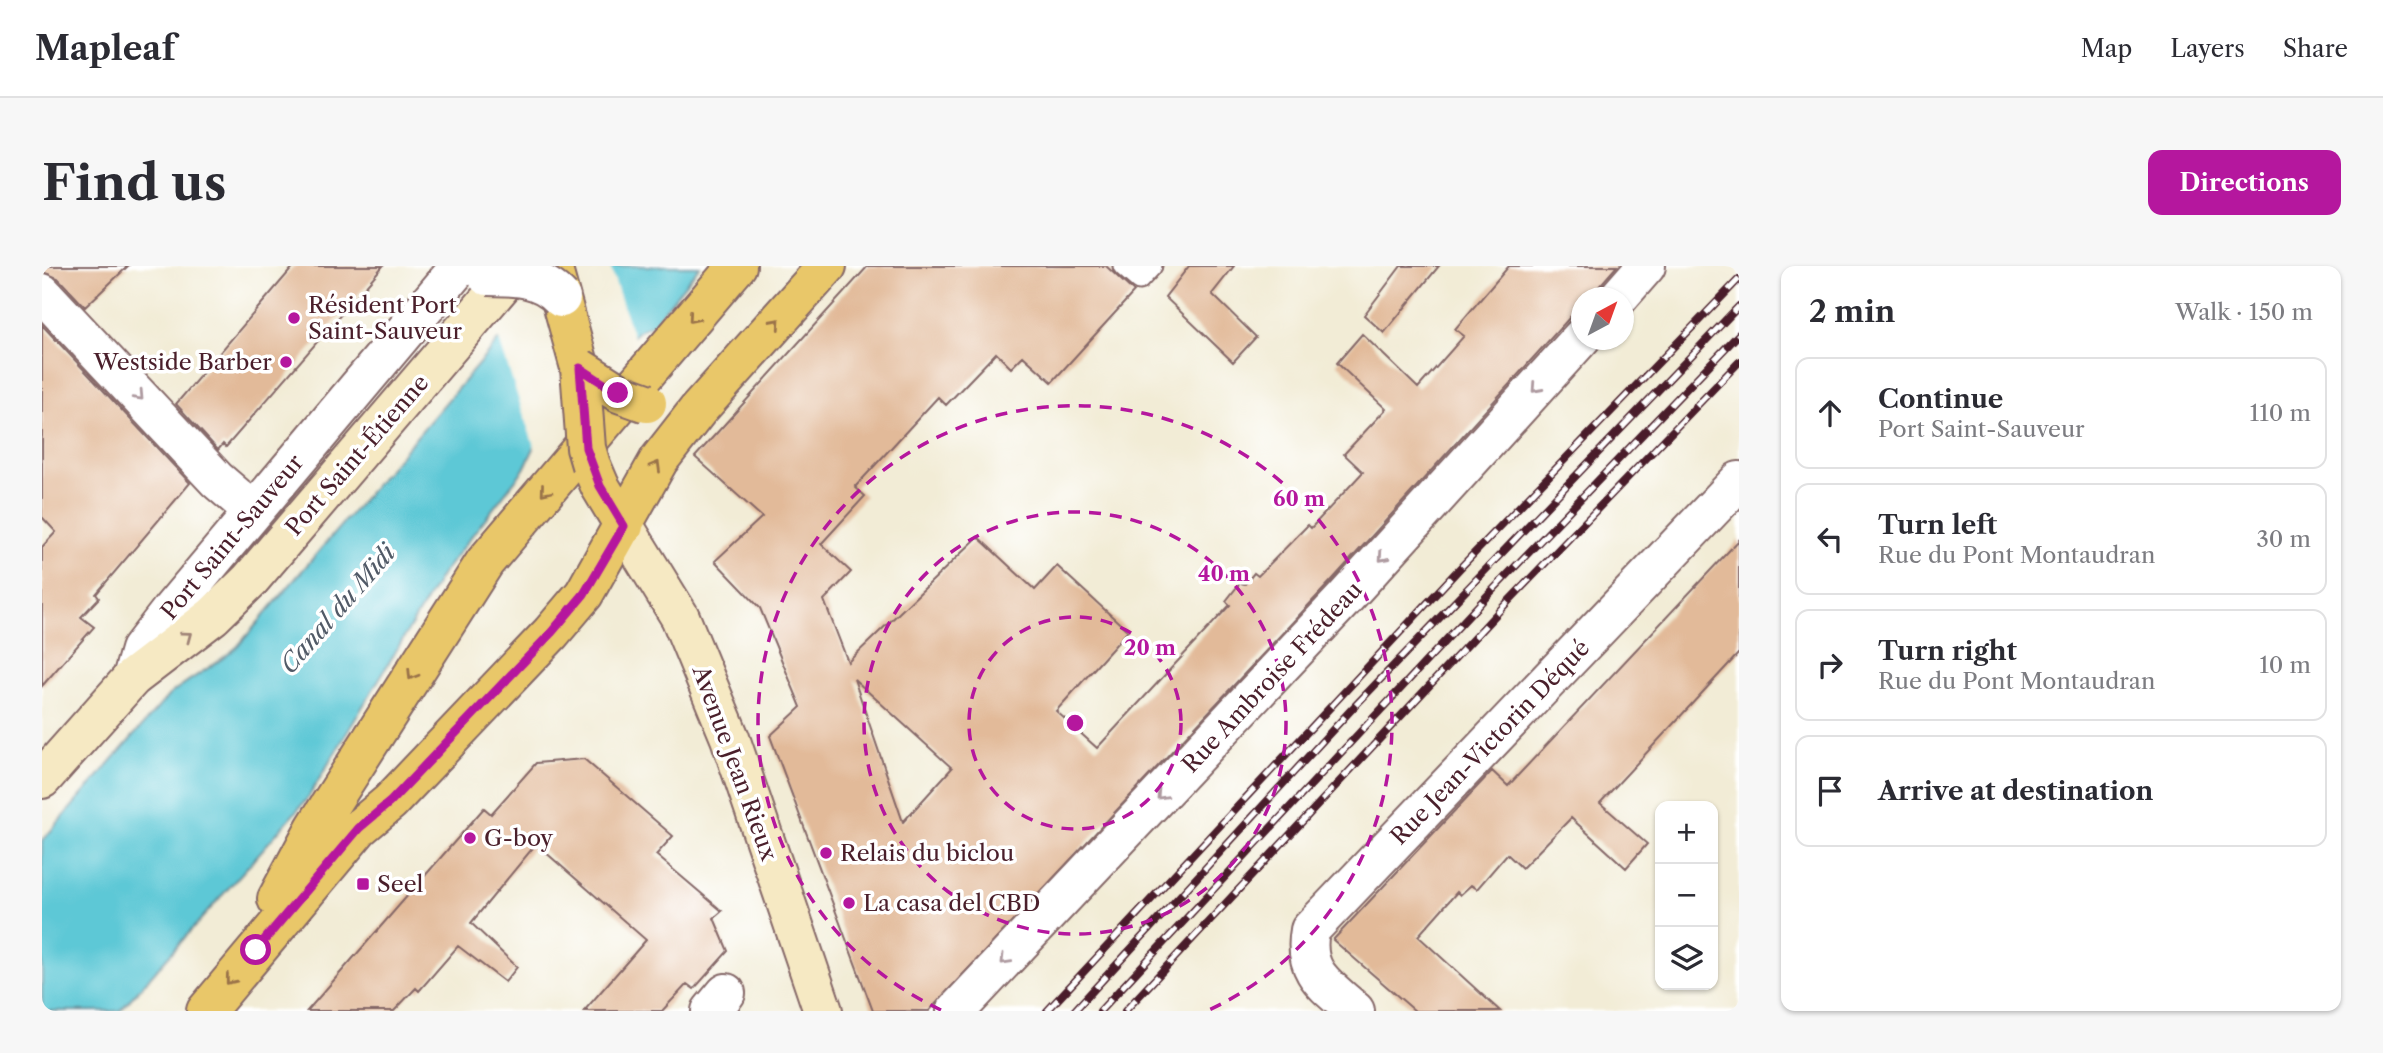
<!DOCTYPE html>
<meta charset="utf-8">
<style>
body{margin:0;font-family:"Libre Caslon Text",serif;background:#f7f7f7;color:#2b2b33}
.controls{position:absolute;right:21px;bottom:21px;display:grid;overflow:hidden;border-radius:14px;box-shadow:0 2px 5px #0004}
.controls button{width:63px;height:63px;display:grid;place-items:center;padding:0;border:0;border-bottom:2px solid #e1e1e2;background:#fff;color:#2b2b33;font:35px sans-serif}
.compass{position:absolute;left:1529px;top:21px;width:63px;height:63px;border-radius:50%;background:#fff;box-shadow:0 2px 5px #0004;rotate:41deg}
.stop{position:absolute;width:21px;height:21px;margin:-16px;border:5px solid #b5179e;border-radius:50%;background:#fff}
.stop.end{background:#b5179e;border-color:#fff;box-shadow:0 2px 7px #0008}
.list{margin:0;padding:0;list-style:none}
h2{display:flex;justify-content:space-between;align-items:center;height:91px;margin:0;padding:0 28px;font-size:30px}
h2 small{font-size:23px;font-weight:400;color:#7c7c81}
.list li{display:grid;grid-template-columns:46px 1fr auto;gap:21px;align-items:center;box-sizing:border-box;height:112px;margin:0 14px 14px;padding:0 14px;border:2px solid #e1e1e2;border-radius:14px}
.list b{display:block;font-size:26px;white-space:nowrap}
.list p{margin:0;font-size:23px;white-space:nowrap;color:#7c7c81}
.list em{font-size:23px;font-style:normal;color:#7c7c81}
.icon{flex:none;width:38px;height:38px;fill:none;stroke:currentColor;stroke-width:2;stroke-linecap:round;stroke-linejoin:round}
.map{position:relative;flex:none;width:1697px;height:745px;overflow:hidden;border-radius:14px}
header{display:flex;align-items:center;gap:42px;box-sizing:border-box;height:98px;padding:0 35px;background:#fff;border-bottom:2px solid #e1e1e2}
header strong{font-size:33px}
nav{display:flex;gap:38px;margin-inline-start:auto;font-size:24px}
.intro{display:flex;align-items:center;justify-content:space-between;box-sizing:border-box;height:168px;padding:0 42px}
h1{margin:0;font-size:49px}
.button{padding:18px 32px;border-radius:14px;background:#b5179e;color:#fff;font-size:24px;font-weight:700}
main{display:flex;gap:42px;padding:0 42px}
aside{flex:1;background:#fff;border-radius:14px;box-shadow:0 2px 5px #0004}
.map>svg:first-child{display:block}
.water{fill:#5dc8d6;stroke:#547480;stroke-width:2}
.pier{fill:#f2ecd6}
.building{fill:#e2ba99;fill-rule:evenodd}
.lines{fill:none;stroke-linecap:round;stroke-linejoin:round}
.service-casing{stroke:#856767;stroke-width:23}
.minor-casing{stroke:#856767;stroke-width:42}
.secondary-casing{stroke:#856767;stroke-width:42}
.primary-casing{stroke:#856767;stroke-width:42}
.service{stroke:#fff;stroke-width:19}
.minor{stroke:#fff;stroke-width:38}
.secondary{stroke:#f6e9c3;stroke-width:38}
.primary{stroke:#e9c769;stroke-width:38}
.rail-casing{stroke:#4a1f2b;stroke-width:8}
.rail{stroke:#fff;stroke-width:5;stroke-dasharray:16;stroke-linecap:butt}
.minor-bridge-casing{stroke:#856767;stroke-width:42;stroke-linecap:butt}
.primary-bridge-casing{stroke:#856767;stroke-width:42;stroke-linecap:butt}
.minor-bridge{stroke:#fff;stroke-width:38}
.primary-bridge{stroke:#e9c769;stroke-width:38}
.oneway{stroke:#9a734a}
.oneway2{stroke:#ae9aa0}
.oneway3{stroke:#a08477}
.route{stroke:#b5179e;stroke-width:9}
.ring{fill:none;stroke:#b5179e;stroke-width:3.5;stroke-dasharray:12 9}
.poi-dot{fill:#b5179e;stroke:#fff;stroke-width:2.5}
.labels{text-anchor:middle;stroke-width:7;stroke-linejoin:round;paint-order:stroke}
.poi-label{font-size:23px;fill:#4a1f2b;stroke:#fff;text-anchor:start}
.street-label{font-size:23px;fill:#4a1f2b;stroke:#fff}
.water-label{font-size:24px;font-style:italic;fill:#515a67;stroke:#fff}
.centre{fill:#b5179e;stroke:#fff;stroke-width:3.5}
.ring-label{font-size:21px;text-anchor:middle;font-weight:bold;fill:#b5179e;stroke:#fff;stroke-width:7;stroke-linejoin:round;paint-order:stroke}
</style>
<header>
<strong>Mapleaf</strong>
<nav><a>Map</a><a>Layers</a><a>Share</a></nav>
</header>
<div class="intro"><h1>Find us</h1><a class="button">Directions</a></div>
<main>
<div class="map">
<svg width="1697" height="745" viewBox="0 0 1697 745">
<rect width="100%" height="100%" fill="#fff"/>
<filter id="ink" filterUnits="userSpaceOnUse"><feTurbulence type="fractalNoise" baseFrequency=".0143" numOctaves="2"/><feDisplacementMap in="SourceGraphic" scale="14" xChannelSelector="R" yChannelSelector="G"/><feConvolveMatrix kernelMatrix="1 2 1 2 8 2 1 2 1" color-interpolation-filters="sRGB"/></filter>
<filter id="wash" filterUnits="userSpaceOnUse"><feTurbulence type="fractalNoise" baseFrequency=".00686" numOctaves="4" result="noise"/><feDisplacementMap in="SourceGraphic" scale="28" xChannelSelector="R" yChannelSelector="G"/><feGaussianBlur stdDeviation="1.57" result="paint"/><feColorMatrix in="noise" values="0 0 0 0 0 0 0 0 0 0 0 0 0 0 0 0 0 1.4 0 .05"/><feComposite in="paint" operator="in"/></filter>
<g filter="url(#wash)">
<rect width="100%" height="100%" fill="#f2ecd6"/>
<!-- water -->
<path class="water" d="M520,0H658L611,58L596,65L495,176L482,203L400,308L266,532L78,745H0V575L127,429C149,411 175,399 196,380Z"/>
<!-- pier -->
<path class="pier" d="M515,0H568L592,74L494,186L455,68Z"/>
<g id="blocks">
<!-- building -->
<path class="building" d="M0,0H86L43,41L16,12L0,6Z
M252,0H341L184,181L181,178L176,184L134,138Z
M826,0H1064L1092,26L1010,116L981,90L969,102L954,87L904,139L896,131L813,221L823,230L779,278L809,306L782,334L806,396L936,271L993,324L1015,300L1086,365L1014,445L1055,482L1188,339L1184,335L1198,317L1203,318L1212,307L1216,310L1266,259L1269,262L1321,206L1302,188L1344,143L1295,97L1320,68L1376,122L1422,70L1413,63L1467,0H1575L1547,32H1539V39L1290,314L887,745H831L728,470L759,441L718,342L673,295L720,251L653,191ZM812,413L910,502L861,556Z
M1147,0H1192L1170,28L1214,71L1191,96L1123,31Z
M1359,0H1397L1342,67L1322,49Z
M0,59L148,217L54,328L57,332L39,351L52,361L0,420V281L14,266L0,251Z
M1697,274V387L1558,537L1605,578L1584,602L1529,552L1480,602L1465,588L1435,623L1429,619L1418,629L1415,626L1376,670L1458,745H1373L1291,674L1450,505L1466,520Z
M542,493L631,570L614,589L680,645L672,652L686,685L652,723L645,718L620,745H542L604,674L494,578L429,657L475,701L463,716L416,680L377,725L374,722L352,745H265L442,542L449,548L494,497Z"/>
</g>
</g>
<g filter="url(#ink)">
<use href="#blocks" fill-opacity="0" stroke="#856767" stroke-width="2"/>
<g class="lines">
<defs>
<path id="service" d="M1081,0L1097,14L1110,0"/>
<path id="minor" d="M0,27L175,214L210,244
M1576,32L1604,0
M90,412L98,384L129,344L418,0
M669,745L684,727
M914,745L1302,333L1540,71
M1313,745C1284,719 1260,707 1268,664L1697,215"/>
<path id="secondary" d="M582,260L638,351L688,472L781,745
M0,513L90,412L171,350L208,314L476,0"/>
<path id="primary" d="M510,0L538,102
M549,199L558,220L582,260
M235,633L273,562L443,296L695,0
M164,745L317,562L348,536L509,367L542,328L617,194L656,144L785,0"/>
</defs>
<!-- service casing -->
<use href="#service" class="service-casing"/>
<!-- minor casing -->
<use href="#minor" class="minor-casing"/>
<!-- secondary casing -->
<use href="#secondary" class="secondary-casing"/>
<!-- primary casing -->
<use href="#primary" class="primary-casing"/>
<!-- service -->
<use href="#service" class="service"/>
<!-- minor -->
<use href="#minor" class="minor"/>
<!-- secondary -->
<use href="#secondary" class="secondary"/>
<!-- primary -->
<use href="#primary" class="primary"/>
<defs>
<path id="rail" d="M1005,745L1418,302L1697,13
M1032,745L1308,445L1697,40
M1058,745L1445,330L1697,68
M1083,745L1459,343L1697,96"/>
</defs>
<!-- rail casing -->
<use href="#rail" class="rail-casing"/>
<!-- rail -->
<use href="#rail" class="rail"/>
<defs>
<path id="minor-bridge" d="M445,10C472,10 499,10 519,32"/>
<path id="primary-bridge" d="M538,102L544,182L549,199
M538,102L577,127L605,137"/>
</defs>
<!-- minor-bridge casing -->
<use href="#minor-bridge" class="minor-bridge-casing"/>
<!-- primary-bridge casing -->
<use href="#primary-bridge" class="primary-bridge-casing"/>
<!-- minor-bridge -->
<use href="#minor-bridge" class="minor-bridge"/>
<!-- primary-bridge -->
<use href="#primary-bridge" class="primary-bridge"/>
</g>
<!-- one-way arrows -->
<defs><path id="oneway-chevron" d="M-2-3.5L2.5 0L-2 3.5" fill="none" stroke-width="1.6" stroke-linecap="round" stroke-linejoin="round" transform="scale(1.75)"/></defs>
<g class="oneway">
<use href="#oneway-chevron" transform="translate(651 52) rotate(131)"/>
<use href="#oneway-chevron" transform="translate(734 57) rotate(-48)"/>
<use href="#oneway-chevron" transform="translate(614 200) rotate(-60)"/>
<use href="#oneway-chevron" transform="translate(503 225) rotate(130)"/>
<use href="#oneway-chevron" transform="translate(370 409) rotate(122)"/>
<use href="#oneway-chevron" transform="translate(188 714) rotate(129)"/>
</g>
<g class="oneway2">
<use href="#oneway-chevron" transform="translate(1494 122) rotate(132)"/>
<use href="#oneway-chevron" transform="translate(97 130) rotate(47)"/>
<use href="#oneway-chevron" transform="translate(1341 291) rotate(132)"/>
<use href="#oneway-chevron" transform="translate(1119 529) rotate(133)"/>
<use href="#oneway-chevron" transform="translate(963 694) rotate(134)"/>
</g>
<use class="oneway3" href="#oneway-chevron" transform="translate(145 370) rotate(-37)"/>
</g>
<g class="lines" filter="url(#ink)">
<!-- route -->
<path class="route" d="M214,684L317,562L348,536L509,367L542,328L582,260L558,220L544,182L538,102L576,127"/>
</g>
<!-- distance rings -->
<g class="ring">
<circle cx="1033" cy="457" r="106"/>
<circle cx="1033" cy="457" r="211"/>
<path d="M899 744A317 317 0 1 1 1167 744"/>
</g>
<!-- markers -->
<g class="poi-dot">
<circle cx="252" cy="52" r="7"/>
<circle cx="244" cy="96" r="7"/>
<circle cx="428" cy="572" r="7"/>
<circle cx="784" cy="587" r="7"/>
<rect x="314" y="611" width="14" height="14" rx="3.5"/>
<circle cx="807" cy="637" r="7"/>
</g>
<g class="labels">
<!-- poi labels -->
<g class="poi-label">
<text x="266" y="47">Résident Port<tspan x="266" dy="26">Saint-Sauveur</tspan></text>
<text x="230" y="104" text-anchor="end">Westside Barber</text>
<text x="442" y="580">G-boy</text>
<text x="798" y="595">Relais du biclou</text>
<text x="335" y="626">Seel</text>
<text x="821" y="645">La casa del CBD</text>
</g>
<!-- street labels -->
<g class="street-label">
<text transform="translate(315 189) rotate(-49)" y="8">Port Saint-Étienne</text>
<text transform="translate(190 271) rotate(-50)" y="8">Port Saint-Sauveur</text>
<text transform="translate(1230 411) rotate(-47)" y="8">Rue Ambroise Frédeau</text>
<text transform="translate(1448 476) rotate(-46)" y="8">Rue Jean-Victorin Déqué</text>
<text transform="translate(693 497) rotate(70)" y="8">Avenue Jean Rieux</text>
</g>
<!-- water labels -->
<g class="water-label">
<text transform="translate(296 343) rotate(-49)" y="8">Canal du Midi</text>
</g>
</g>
<circle cx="1033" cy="457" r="10" class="centre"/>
<g class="ring-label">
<text x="1257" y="240">60 m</text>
<text x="1182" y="315">40 m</text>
<text x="1108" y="389">20 m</text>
</g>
</svg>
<div class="controls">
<button>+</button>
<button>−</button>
<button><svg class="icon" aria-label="layers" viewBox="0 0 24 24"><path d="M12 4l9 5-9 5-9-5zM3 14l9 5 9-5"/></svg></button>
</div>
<svg class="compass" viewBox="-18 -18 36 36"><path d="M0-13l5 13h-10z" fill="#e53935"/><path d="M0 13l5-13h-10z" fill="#7c7c81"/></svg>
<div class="stop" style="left:214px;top:684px"></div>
<div class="stop end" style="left:576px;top:127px"></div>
</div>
<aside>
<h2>2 min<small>Walk · 150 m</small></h2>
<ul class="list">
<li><svg class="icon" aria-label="ahead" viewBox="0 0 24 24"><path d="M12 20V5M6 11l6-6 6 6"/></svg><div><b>Continue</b><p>Port Saint-Sauveur</p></div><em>110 m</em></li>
<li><svg class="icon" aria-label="left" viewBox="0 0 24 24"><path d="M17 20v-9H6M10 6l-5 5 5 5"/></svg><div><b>Turn left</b><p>Rue du Pont Montaudran</p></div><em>30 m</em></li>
<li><svg class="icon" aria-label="right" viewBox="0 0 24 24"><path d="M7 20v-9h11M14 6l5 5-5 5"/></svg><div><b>Turn right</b><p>Rue du Pont Montaudran</p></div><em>10 m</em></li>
<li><svg class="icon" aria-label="arrive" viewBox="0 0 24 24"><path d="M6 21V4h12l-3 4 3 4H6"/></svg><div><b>Arrive at destination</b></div></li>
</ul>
</aside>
</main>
